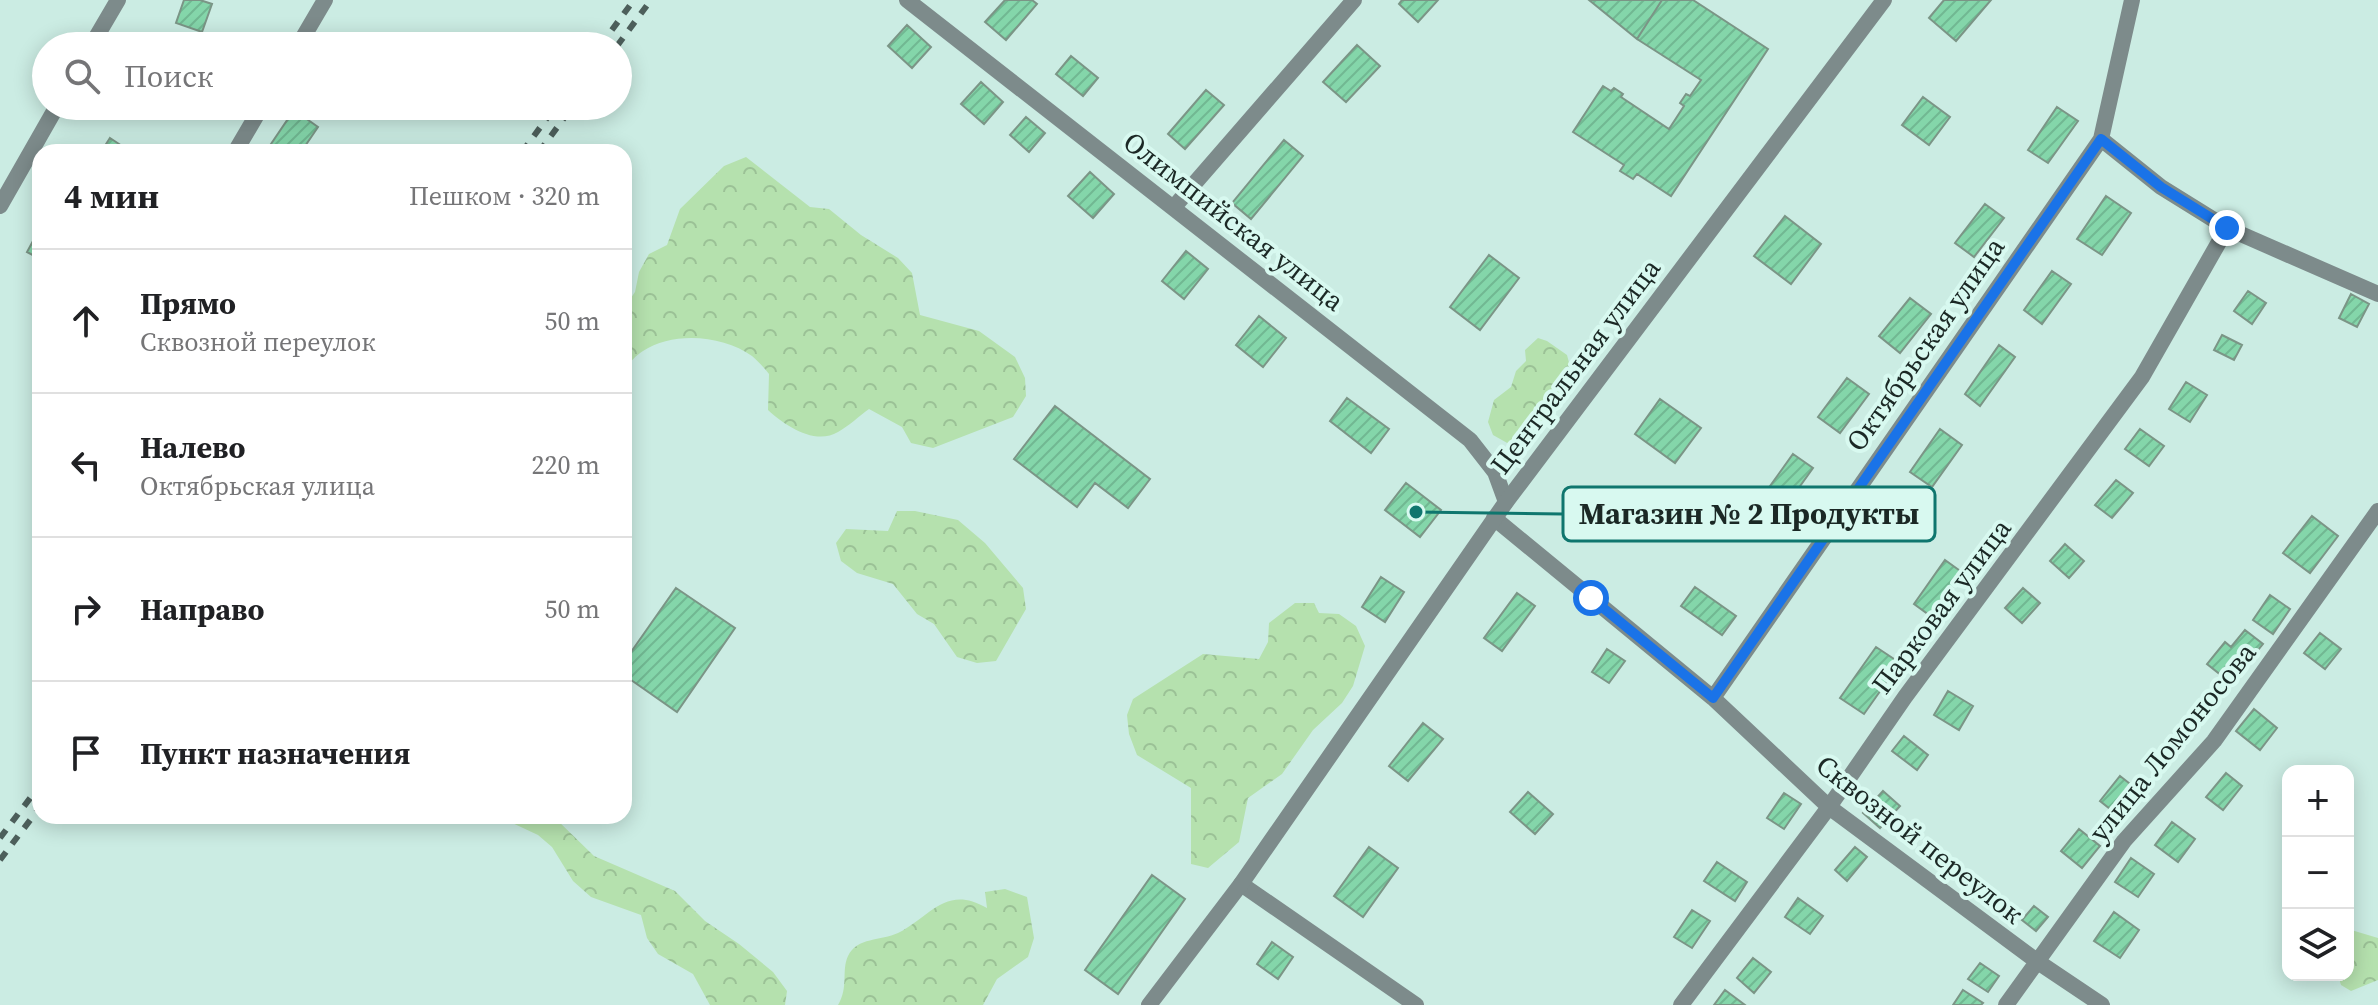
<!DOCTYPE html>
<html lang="ru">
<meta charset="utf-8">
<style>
body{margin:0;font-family:"Source Serif 4",serif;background:#f2f2f2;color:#202124}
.controls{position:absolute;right:24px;bottom:24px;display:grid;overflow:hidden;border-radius:16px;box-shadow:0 4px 20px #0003}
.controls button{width:72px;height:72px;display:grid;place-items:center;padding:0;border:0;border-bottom:2px solid #e0e0e0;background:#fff;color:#202124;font:40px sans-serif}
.stop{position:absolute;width:24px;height:24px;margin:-18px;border:6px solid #1a73e8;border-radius:50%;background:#fff}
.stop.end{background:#1a73e8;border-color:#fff;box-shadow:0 2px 8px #0008}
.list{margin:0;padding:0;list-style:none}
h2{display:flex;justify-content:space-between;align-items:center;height:104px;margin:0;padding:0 32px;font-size:34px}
h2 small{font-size:26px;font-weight:400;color:#757577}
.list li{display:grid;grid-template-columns:52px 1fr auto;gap:24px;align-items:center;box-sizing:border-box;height:144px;padding:0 32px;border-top:2px solid #e0e0e0}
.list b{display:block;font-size:30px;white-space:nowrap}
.list p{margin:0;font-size:26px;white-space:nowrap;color:#757577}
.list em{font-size:26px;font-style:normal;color:#757577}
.icon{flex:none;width:44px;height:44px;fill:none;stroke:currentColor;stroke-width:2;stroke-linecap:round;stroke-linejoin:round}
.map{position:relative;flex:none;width:2378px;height:1005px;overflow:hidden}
.search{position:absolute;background:#fff;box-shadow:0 4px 20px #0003;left:32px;top:32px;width:600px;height:88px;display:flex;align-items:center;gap:20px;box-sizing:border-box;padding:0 28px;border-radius:44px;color:#757577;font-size:30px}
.panel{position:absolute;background:#fff;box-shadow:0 4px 20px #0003;left:32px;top:144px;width:600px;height:680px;border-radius:24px}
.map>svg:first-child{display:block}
.forest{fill:url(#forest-crowns)}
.building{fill:url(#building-hatch);stroke:#7b9586;stroke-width:2}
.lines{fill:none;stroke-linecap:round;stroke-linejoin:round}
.minor{stroke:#7d8b8b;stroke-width:16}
.tertiary{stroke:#7d8b8b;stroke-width:16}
.rail{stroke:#4d5f5b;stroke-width:6;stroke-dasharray:10 10;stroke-linecap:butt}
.route{stroke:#1a73e8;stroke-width:10}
.labels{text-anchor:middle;stroke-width:8;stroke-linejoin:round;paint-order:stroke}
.street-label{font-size:28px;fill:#1b2825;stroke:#d8f9f0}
.leader{fill:none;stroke:#0f766e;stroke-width:3}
.callout-dot{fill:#0f766e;stroke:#d8f9f0;stroke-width:3}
.callout{fill:#d8f9f0;stroke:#0f766e;stroke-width:3}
.callout-label{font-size:30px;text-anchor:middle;font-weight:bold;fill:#1b2825}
</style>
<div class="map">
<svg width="2378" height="1005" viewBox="0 0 2378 1005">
<defs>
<pattern id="forest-crowns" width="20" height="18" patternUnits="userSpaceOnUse" patternTransform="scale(2)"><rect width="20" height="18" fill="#b5e1ae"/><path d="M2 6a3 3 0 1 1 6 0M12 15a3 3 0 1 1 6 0" fill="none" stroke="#9bc196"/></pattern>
<pattern id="building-hatch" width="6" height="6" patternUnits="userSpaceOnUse" patternTransform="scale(2)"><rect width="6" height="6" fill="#84d6aa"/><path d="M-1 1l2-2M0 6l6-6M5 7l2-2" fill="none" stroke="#71b892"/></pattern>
</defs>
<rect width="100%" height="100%" fill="#cbece3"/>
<!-- forest -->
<path class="forest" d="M746,157L810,207L829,209L861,235L898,258L912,273L920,315L979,331L1015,357L1025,378L1026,396L1013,417L933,448L911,443L902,427L869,409C859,416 849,426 838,432C815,446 784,425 768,410L769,374C764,368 758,361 752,356C723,335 673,331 643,351C636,355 630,363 624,368V308L635,292L639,272L649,254L667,245L680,209L724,166Z
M1538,338L1547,341L1567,355L1572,374L1571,384L1548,405L1546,420L1532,436L1509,444L1493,435L1488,422L1494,400L1511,387L1516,371L1526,361L1525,350Z
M897,511H915L958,520L985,543L1023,588L1026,609L996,661L977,663L957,657L934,624L917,614L893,584L857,573L841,561L836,543L846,529L888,531Z
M1295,603H1314L1319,613L1339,614L1356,626L1365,646L1353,686L1342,703L1313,730L1282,774L1248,798L1239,842L1208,868L1191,864V788L1137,755L1129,734L1127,715L1133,699L1203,654L1259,659L1268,642L1269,623Z
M497,816H553L594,856L675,891L705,921L739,944L773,972L787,991L785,1005H710L693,974L658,954L647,938L641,915L591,897L573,881L552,847L538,835Z
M1005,889L1027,897L1034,938L1028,957L997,979L983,1005H838C849,987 841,971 848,956C857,937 881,941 898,933C931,916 946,884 987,908L985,892Z
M2348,929L2378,938V980L2351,991L2341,985L2338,975H2348Z"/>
<!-- building -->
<path class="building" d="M184,0H200L212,4L202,32L176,23Z
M1005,0H1032L1037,4L1006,40L985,22Z
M1402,0H1438L1418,22L1399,4Z
M1589,0H1662L1637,39Z
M1662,0H1693L1768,49L1671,196L1637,174L1633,179L1620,171L1624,165L1573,132L1603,86L1611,91L1614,88L1623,94L1621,97L1669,129L1684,106L1680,103L1686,94L1690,96L1701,80L1637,39Z
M1944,0H1991L1956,41L1929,18Z
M907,25L931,47L912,68L888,46Z
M1357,45L1380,66L1346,102L1323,82Z
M1071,56L1098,78L1083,96L1056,74Z
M981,82L1003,102L984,124L961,104Z
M1206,90L1224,105L1185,149L1168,134Z
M1923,97L1950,117L1929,145L1902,125Z
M2057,107L2078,121L2048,163L2028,150Z
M294,110L318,127L301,152H283L271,144Z
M1026,117L1045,133L1029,152L1010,135Z
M110,138L131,152H101Z
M1284,140L1303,156L1251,219L1232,203Z
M1090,172L1114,194L1093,218L1068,196Z
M2106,196L2131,213L2102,255L2077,239Z
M1985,204L2004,218L1974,257L1955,243Z
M1785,216L1821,244L1791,284L1754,256Z
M40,228V259L27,252Z
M1186,251L1208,269L1184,299L1162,281Z
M1489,255L1519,278L1480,330L1450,307Z
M2052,271L2071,284L2042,324L2024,310Z
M2248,291L2266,303L2252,324L2234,311Z
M2351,294L2369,304L2357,327L2339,318Z
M1910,298L1931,314L1900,353L1879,336Z
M1259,316L1286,338L1263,367L1236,345Z
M2222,335L2242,345L2234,360L2214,350Z
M1999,345L2015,357L1980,406L1965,394Z
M1847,378L1869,394L1840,433L1818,417Z
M2186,382L2207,395L2190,422L2169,409Z
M1347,398L1389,429L1371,453L1330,421Z
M1660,399L1701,428L1675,463L1635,434Z
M1055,406L1150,479L1128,508L1095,483L1077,507L1014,459Z
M1940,429L1962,445L1932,487L1910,472Z
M2140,429L2164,446L2149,466L2125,449Z
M1793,454L1813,468L1785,507L1765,493Z
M2116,480L2133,493L2112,518L2095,505Z
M1406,483L1441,510L1420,537L1385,510Z
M2312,516L2338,536L2310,573L2283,553Z
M2065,544L2084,561L2069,578L2050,561Z
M1945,560L1963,573L1932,617L1914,604Z
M1381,577L1404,592L1385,622L1362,607Z
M1695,587L1736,616L1722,635L1681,606Z
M676,588L735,628L677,712L624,675V662Z
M2023,588L2040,603L2022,623L2005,608Z
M1517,593L1535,606L1502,651L1484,638Z
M2270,595L2290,609L2273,634L2253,620Z
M2245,630L2263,644L2231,683L2207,664L2225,642L2231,647Z
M2320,633L2341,649L2325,669L2304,653Z
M1876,647L1900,663L1864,714L1840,698Z
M1607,649L1625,661L1609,683L1592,672Z
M1948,691L1973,706L1959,730L1934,715Z
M2254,709L2277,728L2260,750L2236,731Z
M1423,723L1443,739L1408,781L1389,766Z
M1904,736L1928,755L1917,770L1892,751Z
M2226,773L2242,786L2223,810L2206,797Z
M2120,776L2139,791L2119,816L2100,801Z
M1883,791L1900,806L1880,828L1863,813Z
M1528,792L1553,814L1535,834L1510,812Z
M1784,793L1801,804L1784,829L1767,818Z
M2172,822L2195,839L2178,862L2155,845Z
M2079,829L2100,846L2082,868L2061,851Z
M1369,847L1398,868L1363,917L1334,896Z
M1855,847L1867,857L1847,881L1835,870Z
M2131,858L2154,874L2138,897L2115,882Z
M1717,862L1747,882L1735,901L1704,881Z
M1152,875L1185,899L1118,994L1085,970Z
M1798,898L1823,916L1810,934L1785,917Z
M2034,906L2048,917L2036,931L2022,920Z
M1692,910L1710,921L1692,948L1674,937Z
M2114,912L2139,930L2120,958L2094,941Z
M1272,942L1293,957L1278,979L1257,964Z
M1753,958L1771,972L1754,993L1737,978Z
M1980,963L1999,976L1988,992L1968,979Z
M1725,990L1745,1005H1714Z
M1963,990L1983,1003L1981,1005H1953Z"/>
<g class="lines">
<!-- minor -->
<path class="minor" d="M907,0L1470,440L1495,472L1506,502
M91,46L118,0
M298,46L325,0
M2101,139L2161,187L2227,228L2378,294
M235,152L262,106
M0,206L57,106
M1174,207L1354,0
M1494,518L1713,698L1829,807L2038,962L2102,1005
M1713,698L2101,139L2132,0
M1241,884L1416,1005
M1681,1005L1829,807L1905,697L2142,377L2227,228
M2006,1005L2124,841L2214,741L2378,511"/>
<!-- tertiary -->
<path class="tertiary" d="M1149,1005L1241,884L1506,502L1884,0"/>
<!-- rail -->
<path class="rail" d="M600,46L634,0
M617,46L651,0
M522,152L556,106
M539,152L573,106
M0,838L40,785
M0,860L40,807"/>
</g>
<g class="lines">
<!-- route -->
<path class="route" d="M1591,598L1713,698L2101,139L2161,187L2227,228"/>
</g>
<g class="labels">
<!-- street labels -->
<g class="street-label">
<text transform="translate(1234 221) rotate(38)" y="10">Олимпийская улица</text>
<text transform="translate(1925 344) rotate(-55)" y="10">Октябрьская улица</text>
<text transform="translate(1575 366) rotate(-53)" y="10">Центральная улица</text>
<text transform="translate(1941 606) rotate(-53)" y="10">Парковая улица</text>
<text transform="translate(2172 742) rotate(-51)" y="10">улица Ломоносова</text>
<text transform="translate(1920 839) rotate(38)" y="10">Сквозной переулок</text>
</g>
</g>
<!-- callouts -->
<path class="leader" d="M1416 512L1563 514"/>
<circle class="callout-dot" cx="1416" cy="512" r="8"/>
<rect class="callout" x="1563" y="487" width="372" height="54" rx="8"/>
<g class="callout-label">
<text x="1749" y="524">Магазин № 2 Продукты</text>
</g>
</svg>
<div class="controls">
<button>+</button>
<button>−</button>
<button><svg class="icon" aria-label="layers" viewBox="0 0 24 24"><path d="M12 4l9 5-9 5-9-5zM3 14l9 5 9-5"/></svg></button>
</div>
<div class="stop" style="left:1591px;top:598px"></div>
<div class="stop end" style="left:2227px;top:228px"></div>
<div class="search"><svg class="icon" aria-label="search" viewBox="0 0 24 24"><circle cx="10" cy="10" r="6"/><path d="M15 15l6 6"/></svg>Поиск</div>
<section class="panel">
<h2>4 мин<small>Пешком · 320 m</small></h2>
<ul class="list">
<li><svg class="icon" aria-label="ahead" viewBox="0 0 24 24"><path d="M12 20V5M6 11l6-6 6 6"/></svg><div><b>Прямо</b><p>Сквозной переулок</p></div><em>50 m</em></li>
<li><svg class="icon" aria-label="left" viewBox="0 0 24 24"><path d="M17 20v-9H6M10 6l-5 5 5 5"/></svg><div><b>Налево</b><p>Октябрьская улица</p></div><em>220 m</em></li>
<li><svg class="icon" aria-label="right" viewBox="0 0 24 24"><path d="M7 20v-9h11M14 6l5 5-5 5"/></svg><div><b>Направо</b></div><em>50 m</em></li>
<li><svg class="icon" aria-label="arrive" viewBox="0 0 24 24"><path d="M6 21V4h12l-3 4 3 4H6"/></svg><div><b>Пункт назначения</b></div></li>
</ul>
</section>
</div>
